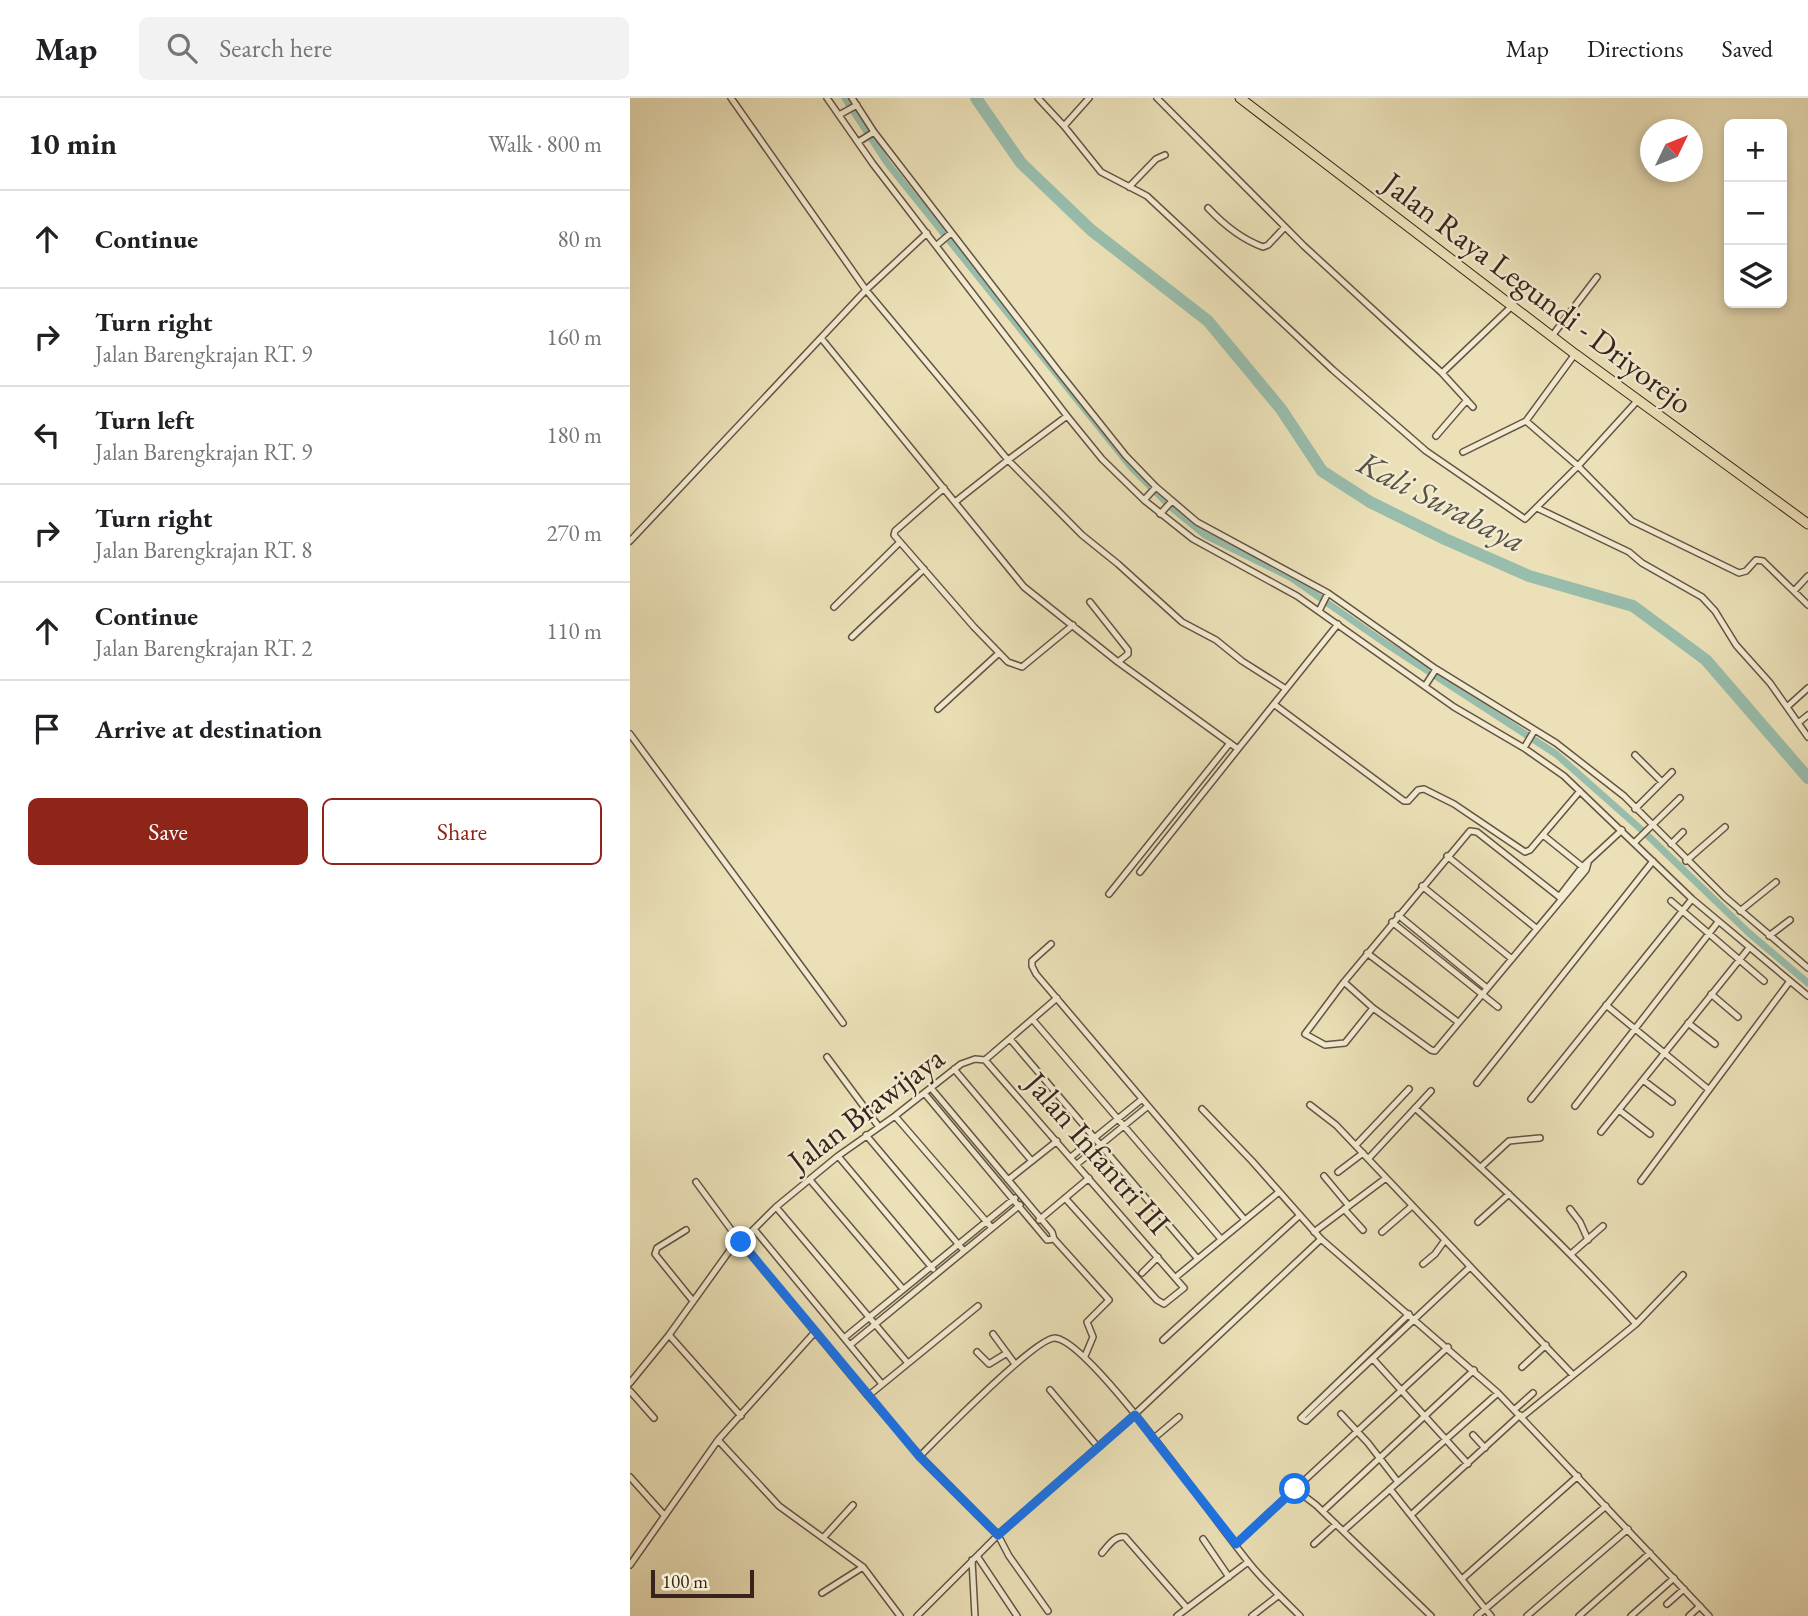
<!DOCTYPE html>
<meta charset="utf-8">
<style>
body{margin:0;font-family:"EB Garamond",serif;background:#f2f2f2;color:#202124}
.controls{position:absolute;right:21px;top:21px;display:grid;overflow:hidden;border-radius:10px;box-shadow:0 4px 10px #0003}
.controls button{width:63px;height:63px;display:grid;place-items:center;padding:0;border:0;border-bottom:2px solid #e0e0e0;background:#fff;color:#202124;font:35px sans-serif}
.compass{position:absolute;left:1010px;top:21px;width:63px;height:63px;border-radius:50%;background:#fff;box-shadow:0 4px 10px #0003;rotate:47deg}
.scale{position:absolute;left:21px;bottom:18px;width:103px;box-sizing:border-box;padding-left:7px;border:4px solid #38241d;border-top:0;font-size:19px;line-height:24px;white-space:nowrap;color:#38241d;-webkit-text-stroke:5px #f2ebd0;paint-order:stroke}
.stop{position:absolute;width:21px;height:21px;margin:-16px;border:5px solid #1a73e8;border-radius:50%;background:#fff}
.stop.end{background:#1a73e8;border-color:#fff;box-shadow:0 2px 7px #0008}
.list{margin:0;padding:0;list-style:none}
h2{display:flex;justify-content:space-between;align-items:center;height:91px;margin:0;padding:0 28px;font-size:30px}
h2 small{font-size:23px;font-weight:400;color:#757577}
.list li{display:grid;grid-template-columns:46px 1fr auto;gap:21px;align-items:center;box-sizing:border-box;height:98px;padding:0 28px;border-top:2px solid #e0e0e0}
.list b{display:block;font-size:26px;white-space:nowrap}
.list p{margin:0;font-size:23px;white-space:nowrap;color:#757577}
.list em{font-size:23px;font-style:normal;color:#757577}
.actions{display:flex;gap:14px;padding:21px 28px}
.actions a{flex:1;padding:16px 0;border:2px solid #8f2418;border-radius:10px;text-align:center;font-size:24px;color:#8f2418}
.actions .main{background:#8f2418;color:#fff}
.icon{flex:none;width:38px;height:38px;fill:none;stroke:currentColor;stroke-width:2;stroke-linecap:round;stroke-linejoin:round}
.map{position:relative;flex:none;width:1178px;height:1518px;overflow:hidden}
header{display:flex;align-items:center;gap:42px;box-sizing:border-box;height:98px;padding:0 35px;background:#fff;border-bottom:2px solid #e0e0e0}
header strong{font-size:33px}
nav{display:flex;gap:38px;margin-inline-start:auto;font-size:24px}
.search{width:490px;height:63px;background:#f2f2f2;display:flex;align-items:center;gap:18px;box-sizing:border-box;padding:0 24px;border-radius:10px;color:#757577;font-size:26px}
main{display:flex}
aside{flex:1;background:#fff}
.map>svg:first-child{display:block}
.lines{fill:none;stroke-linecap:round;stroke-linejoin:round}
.canal{stroke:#98bdac;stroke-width:7}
.river{stroke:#98bdac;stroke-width:12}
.street-casing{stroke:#655344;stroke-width:8}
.primary-casing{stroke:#38241d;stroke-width:11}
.street{stroke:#f2ebd0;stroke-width:5}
.primary{stroke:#ebe0b7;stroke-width:9}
.route{stroke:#1a73e8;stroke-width:9}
.labels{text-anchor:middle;stroke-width:5;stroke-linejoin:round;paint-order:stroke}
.street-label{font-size:32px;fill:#38241d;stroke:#f2ebd0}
.water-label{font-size:33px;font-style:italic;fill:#555248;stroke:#f2ebd0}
</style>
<header>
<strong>Map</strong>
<div class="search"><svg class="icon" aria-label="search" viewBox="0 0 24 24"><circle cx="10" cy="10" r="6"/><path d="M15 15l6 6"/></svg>Search here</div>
<nav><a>Map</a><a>Directions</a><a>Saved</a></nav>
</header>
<main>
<aside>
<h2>10 min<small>Walk · 800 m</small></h2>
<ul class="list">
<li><svg class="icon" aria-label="ahead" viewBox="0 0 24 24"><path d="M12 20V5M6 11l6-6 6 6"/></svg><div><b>Continue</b></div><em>80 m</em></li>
<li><svg class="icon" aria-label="right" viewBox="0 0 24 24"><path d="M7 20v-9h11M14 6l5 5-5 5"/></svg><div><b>Turn right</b><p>Jalan Barengkrajan RT. 9</p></div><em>160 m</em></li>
<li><svg class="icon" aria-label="left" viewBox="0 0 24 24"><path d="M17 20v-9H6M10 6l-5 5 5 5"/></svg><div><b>Turn left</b><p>Jalan Barengkrajan RT. 9</p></div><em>180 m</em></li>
<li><svg class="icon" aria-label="right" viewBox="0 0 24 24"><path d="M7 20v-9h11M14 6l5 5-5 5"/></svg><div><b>Turn right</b><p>Jalan Barengkrajan RT. 8</p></div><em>270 m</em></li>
<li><svg class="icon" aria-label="ahead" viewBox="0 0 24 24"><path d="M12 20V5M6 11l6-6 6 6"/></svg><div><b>Continue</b><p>Jalan Barengkrajan RT. 2</p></div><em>110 m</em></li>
<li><svg class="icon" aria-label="arrive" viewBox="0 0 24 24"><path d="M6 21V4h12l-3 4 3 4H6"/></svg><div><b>Arrive at destination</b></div></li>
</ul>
<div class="actions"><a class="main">Save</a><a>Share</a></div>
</aside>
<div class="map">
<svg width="1178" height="1518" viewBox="0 0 1178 1518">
<rect width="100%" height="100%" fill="#ebe0b7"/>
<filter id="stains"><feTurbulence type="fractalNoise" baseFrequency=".00286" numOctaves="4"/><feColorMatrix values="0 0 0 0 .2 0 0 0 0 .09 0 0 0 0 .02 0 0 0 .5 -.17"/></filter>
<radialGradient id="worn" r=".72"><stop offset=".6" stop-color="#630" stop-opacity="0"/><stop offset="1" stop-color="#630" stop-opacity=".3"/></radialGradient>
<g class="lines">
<!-- canal -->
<path class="canal" d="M215,0L258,66L502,370L541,409L575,437L660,479L755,545L926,656L1014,734L1119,835L1178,885"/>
<!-- river -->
<path class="river" d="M346,0L391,65L461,132L578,223L651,311L692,373L740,404L815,441L899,478L1003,508L1076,562L1178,680"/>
<defs>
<path id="street" d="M101,0L236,192L378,362L437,318
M197,0L243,66L437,318L472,361L514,402L563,441L667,498L824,609L894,650L934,678L1062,801L1178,898
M222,0L244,34L429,274L496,358L526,389L567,424L698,495L806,571L926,645L994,698L1095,799L1178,870
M408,0L434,28L459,0
M527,0L674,148L812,275L882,208
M209,17L227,7
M434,28L471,74L517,98L703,272L796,353L895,421L948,368L1002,423L1109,475L1116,473L1126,462L1133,463L1178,507
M228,44L244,34
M499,89L526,61L535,57
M578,110C594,127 611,141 633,149L638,147L655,129
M307,147L321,135
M922,238L967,179
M191,240L394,489L488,564L608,651L656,591
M812,275L843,309
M896,323L945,256
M806,338L837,302
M833,354L896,323L948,368L1008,302
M314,390L265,433L264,437L344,529L378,564L392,569L443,527
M514,402L526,389
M325,404L378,362L452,437L488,466L552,524L586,542L612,563L656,591L708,526
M907,410L999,454L1012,465L1072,499L1085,513L1106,547L1140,585L1178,639
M530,416L542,403
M0,443L236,192L297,135
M1164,493L1178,478
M460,504L498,552V556L488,564
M204,509L270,444
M689,513L698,495
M222,539L294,471
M795,588L806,571
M645,607L774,703H778L788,692L794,691L824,706L895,754L900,752L950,693
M1157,609L1178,590
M308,611L369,555
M1168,625L1178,617
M0,636L213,925
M894,650L904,633
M1005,657L1032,684
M1005,711L1042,674
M913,737L954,770
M1005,744L1050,700
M1041,746L1053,734
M817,758L906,830
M1056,763L1095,729
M510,774L608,651
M792,788L882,861
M479,796L600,645
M929,799L952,769L992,732
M1041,803L1134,883
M1110,813L1146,784
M768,817L857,890
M762,824L868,909
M1139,838L1160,822
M421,846L402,863V868L406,876L615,1122
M737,855L828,924
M714,884L743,910L801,952L805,953L956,772L958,765
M1081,896L1108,919
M976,907L1078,991
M743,910L715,945L695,947L675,936L714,884L840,733L847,734L932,801
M403,922L591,1141
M1058,925L1085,946
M380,941L567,1160
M197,959L249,1029
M355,962L554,1190L534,1206L527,1202L435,1100
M324,971L401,1062
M1013,982L1042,1004
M847,985L1023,763
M295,996L417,1142L424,1141L422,1134L301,990
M901,1001L1062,801
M680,1007L706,1027L943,1277
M945,1008L1088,824
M785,1010C862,1079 937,1149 1006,1226
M572,1011L622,1063L691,1141L868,1295L1079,1518
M989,1012L1020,1036
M265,1018L362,1130
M971,1034L1119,850
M236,1037L334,1153
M726,1047L779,991
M208,1058L303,1171
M441,1059L511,1002
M739,1060L801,993
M447,1066L517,1009
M851,1069L879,1043L910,1040
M708,1074L733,1055
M694,1078L719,1108
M180,1082L273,1191
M378,1082L427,1043
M1011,1083L1160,883
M66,1084L108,1141L238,1298L290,1358L368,1437L379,1458L418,1513
M146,1109L277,1264
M714,1111L733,1132
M940,1111L950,1124L958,1142
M409,1122L459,1080
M848,1124L879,1096
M124,1131L252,1286
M56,1132L27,1150L25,1156L63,1203
M684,1134L756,1080
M752,1134L782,1108
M424,1141L479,1202L457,1224L463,1239L455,1258
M111,1144L146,1109L208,1058L265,1018L331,966L345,961L355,962L427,900
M941,1156L973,1128
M793,1166L805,1156L815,1142
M512,1175L528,1159
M546,1179L649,1094
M779,1216L671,1320L676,1323L840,1169
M363,1236L385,1266
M39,1237L111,1318
M214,1240L385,1100
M533,1242L670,1117
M220,1247L390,1107
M347,1254L359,1266L377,1255
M743,1261L838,1366
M892,1269L916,1247
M0,1285L39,1237L108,1141
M420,1292L468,1349
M0,1293L24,1320
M238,1298L348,1208
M884,1312L903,1295
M711,1316L738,1345L768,1384
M892,1319L1006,1226L1053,1177
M843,1337L855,1350
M523,1341L549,1319
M88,1342L149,1408L233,1469L270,1518
M290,1358C308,1340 406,1239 425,1240C462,1243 593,1436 625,1472C639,1488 655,1503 670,1518
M0,1379L34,1417
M665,1391L686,1407L801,1518
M760,1391L861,1518
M693,1413L844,1272
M781,1417L890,1317
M713,1433L868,1295
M193,1440L223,1407
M573,1441L599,1479
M606,1446L818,1249
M684,1446L706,1426
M472,1455C478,1448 485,1437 495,1439L557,1510
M347,1458L387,1518
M342,1462L345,1518
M0,1467L88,1342L185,1234
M832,1481L948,1378
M192,1495L233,1469
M1037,1506L1054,1491
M287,1518L368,1437L504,1317L691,1141
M547,1518L618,1464
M622,1518L649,1497
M847,1518L976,1408
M897,1518L998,1431
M949,1518L1020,1455
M1001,1518L1044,1480
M1059,1518L1070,1508"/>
<path id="primary" d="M610,0L945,256L1178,426"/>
</defs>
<!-- street casing -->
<use href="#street" class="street-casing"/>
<!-- primary casing -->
<use href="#primary" class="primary-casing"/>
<!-- street -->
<use href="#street" class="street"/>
<!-- primary -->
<use href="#primary" class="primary"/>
</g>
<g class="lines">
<!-- route -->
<path class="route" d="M111,1144L290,1359L368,1437L505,1317L606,1446L665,1391"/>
</g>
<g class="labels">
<!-- street labels -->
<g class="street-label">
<text transform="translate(908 195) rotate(37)" y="11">Jalan Raya Legundi - Driyorejo</text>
<text transform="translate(236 1011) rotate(-37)" y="11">Jalan Brawijaya</text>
<text transform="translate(468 1055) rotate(49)" y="11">Jalan Infantri III</text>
</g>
<!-- water labels -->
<g class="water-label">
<text transform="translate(812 403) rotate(27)" y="12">Kali Surabaya</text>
</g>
</g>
<rect width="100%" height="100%" filter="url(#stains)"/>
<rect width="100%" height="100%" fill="url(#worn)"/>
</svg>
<div class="controls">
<button>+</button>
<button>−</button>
<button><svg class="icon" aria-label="layers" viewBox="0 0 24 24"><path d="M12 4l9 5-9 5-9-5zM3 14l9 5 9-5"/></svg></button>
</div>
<svg class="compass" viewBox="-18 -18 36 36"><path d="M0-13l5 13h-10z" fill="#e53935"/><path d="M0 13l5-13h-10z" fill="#757577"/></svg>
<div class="scale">100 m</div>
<div class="stop" style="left:665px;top:1391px"></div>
<div class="stop end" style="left:111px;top:1144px"></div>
</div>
</main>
